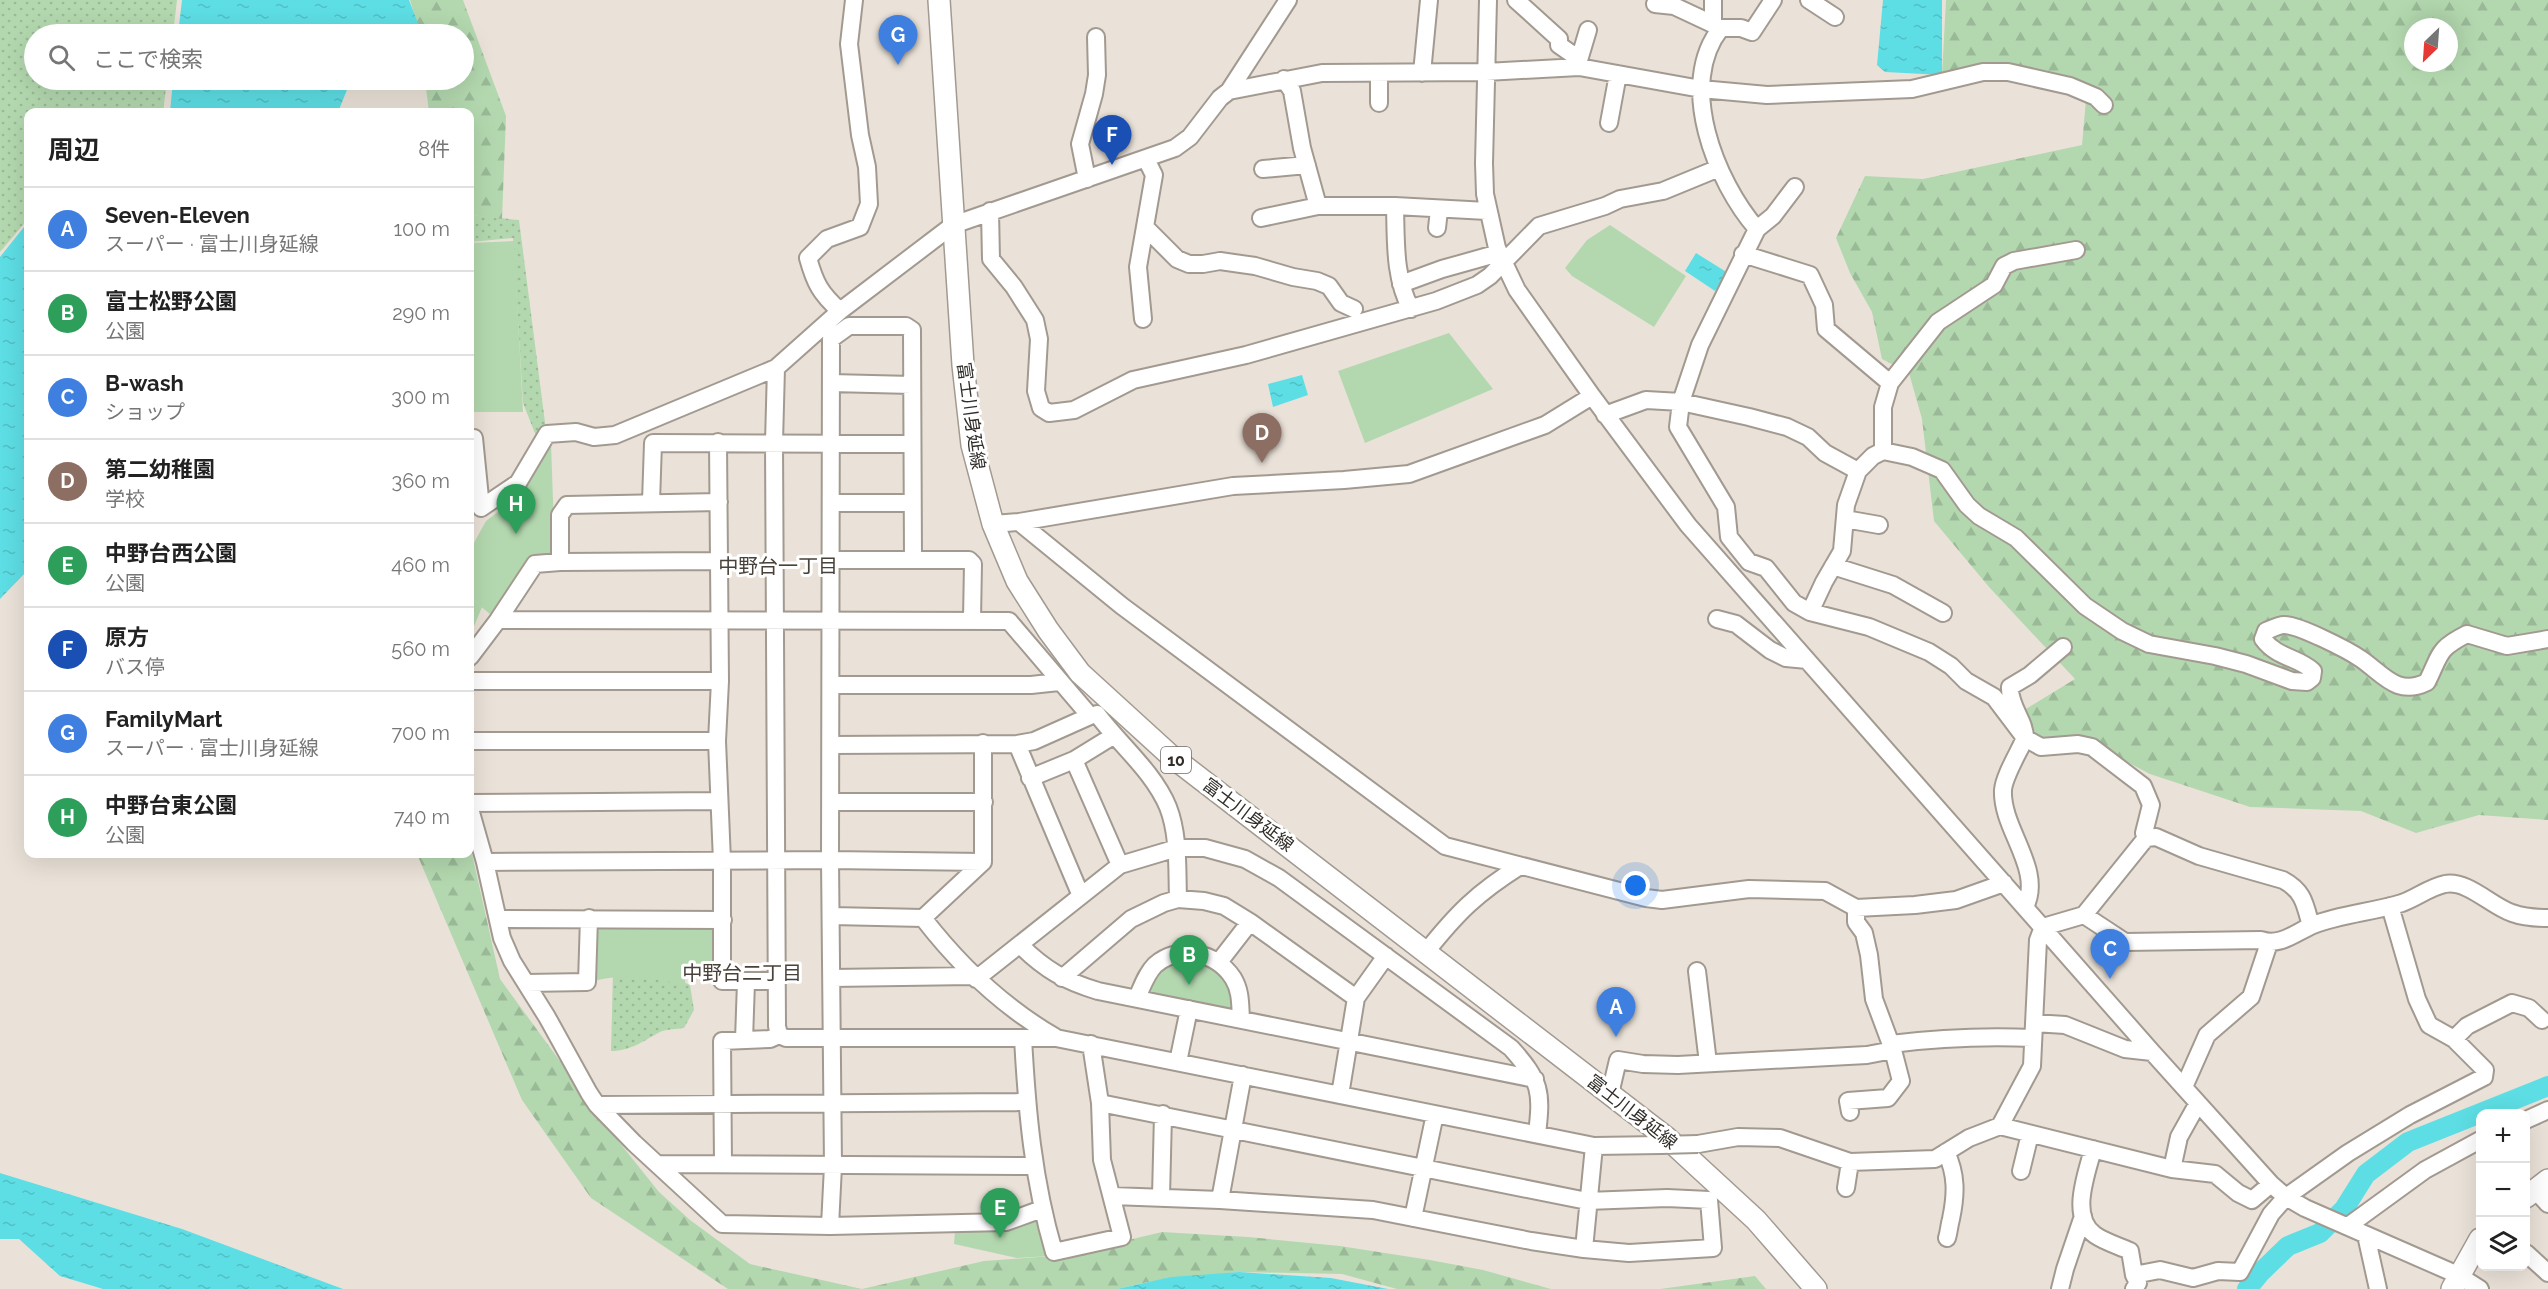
<!DOCTYPE html>
<html lang="ja">
<meta charset="utf-8">
<style>
body{margin:0;font-family:Raleway,"Noto Sans JP",sans-serif;background:#f2f2f2;color:#222}
.controls{position:absolute;right:18px;bottom:18px;display:grid;overflow:hidden;border-radius:12px;box-shadow:0 6px 24px #0002}
.controls button{width:54px;height:54px;display:grid;place-items:center;padding:0;border:0;border-bottom:2px solid #e0e0e0;background:#fff;color:#222;font:30px sans-serif}
.compass{position:absolute;left:2404px;top:18px;width:54px;height:54px;border-radius:50%;background:#fff;box-shadow:0 6px 24px #0002;rotate:205deg}
.you{position:absolute;left:1636px;top:886px;width:21px;height:21px;margin:-15px;border:4px solid #fff;border-radius:50%;background:#1a73e8;box-shadow:0 0 0 9px #1a73e833}
.badge{display:grid;place-items:center;width:39px;height:39px;border-radius:50%;background:#7c3aed;color:#fff;font-size:20px;font-weight:700}
.pin{position:absolute;translate:-50% -50px;filter:drop-shadow(0 2px 3px #0008)}
.pin::after{content:'';position:absolute;top:32px;width:21px;height:18px;background:inherit;clip-path:polygon(0 0,100% 0,50% 100%)}
.list{margin:0;padding:0;list-style:none}
h2{display:flex;justify-content:space-between;align-items:center;height:78px;margin:0;padding:0 24px;font-size:26px}
h2 small{font-size:20px;font-weight:400;color:#767676}
.list li{display:grid;grid-template-columns:39px 1fr auto;gap:18px;align-items:center;box-sizing:border-box;height:84px;padding:0 24px;border-top:2px solid #e0e0e0}
.list b{display:block;font-size:22px;white-space:nowrap}
.list p{margin:0;font-size:20px;white-space:nowrap;color:#767676}
.list em{font-size:20px;font-style:normal;color:#767676}
.icon{flex:none;width:33px;height:33px;fill:none;stroke:currentColor;stroke-width:2;stroke-linecap:round;stroke-linejoin:round}
.map{position:relative;flex:none;width:2548px;height:1289px;overflow:hidden}
.search{position:absolute;background:#fff;box-shadow:0 6px 24px #0002;left:24px;top:24px;width:450px;height:66px;display:flex;align-items:center;gap:15px;box-sizing:border-box;padding:0 21px;border-radius:33px;color:#767676;font-size:22px}
.panel{position:absolute;background:#fff;box-shadow:0 6px 24px #0002;left:24px;top:108px;width:450px;height:750px;border-radius:12px}
.map>svg:first-child{display:block}
.grass{fill:url(#grass-dots)}
.forest{fill:url(#forest-firs);fill-rule:evenodd}
.park{fill:#b3d8af}
.water{fill:url(#water-ripples)}
.lines{fill:none;stroke-linecap:round;stroke-linejoin:round}
.river{stroke:#5ddee4;stroke-width:20}
.minor-casing{stroke:#a29a90;stroke-width:20}
.major-casing{stroke:#a29a90;stroke-width:24}
.minor{stroke:#fff;stroke-width:16}
.major{stroke:#fff;stroke-width:21}
.minor-bridge-casing{stroke:#a29a90;stroke-width:20;stroke-linecap:butt}
.minor-bridge{stroke:#fff;stroke-width:16}
.labels{text-anchor:middle;stroke-width:6;stroke-linejoin:round;paint-order:stroke}
.shield{fill:#fff;stroke:#6f6d6a;stroke-width:1.5}
.shield-label{font-size:16px;font-weight:bold;fill:#312e2a}
.street-label{font-size:18px;fill:#312e2a;stroke:#fff}
.neighbourhood-label{font-size:20px;fill:#49423a;stroke:#fff}
</style>
<div class="map">
<svg width="2548" height="1289" viewBox="0 0 2548 1289">
<defs>
<pattern id="grass-dots" width="8" height="8" patternUnits="userSpaceOnUse" patternTransform="scale(1.5)"><rect width="8" height="8" fill="#b3d8af"/><path d="M2 2h.1M6 6h.1" fill="none" stroke="#9aba97" stroke-width="1.8" stroke-linecap="round"/></pattern>
<pattern id="forest-firs" width="22" height="20" patternUnits="userSpaceOnUse" patternTransform="scale(1.5)"><rect width="22" height="20" fill="#b3d8af"/><path d="M5 1l3.5 6h-7zM16 11l3.5 6h-7z" fill="#9aba97"/></pattern>
<pattern id="water-ripples" width="26" height="14" patternUnits="userSpaceOnUse" patternTransform="scale(1.5)"><rect width="26" height="14" fill="#5ddee4"/><path d="M2 4q2-2 4 0t4 0M15 11q2-2 4 0t4 0" fill="none" stroke="#51bfc4"/></pattern>
</defs>
<rect width="100%" height="100%" fill="#eae2d8"/>
<!-- grass -->
<path class="grass" d="M0,0H177L173,34H34V80H167L163,112H28V219L0,252Z
M470,215L519,220L546,430L536,436L523,403L513,238L470,242Z
M654,968L690,985L694,1010L684,1028C677,1029 667,1029 660,1032C643,1041 631,1051 611,1051L613,972Z"/>
<!-- forest -->
<path class="forest" d="M410,0H463L506,116L502,219L470,215V112H429L425,80H464V34H420Z
M1946,0H2548V820L2479,815L2416,833L2361,811L2250,807L2150,774L2093,744L2032,740L2021,712L2075,679L1989,587L1934,521L1922,419L1909,373L1882,359L1872,312L1850,273L1836,238L1865,176L1923,179L2082,145L2087,88L2001,72L1942,75ZM2413,27H2449V63H2413Z
M470,597L482,607L470,636Z
M470,845L500,979L619,1142L659,1192L690,1220L750,1264L862,1289L984,1261L1065,1255L1162,1232L1248,1237L1340,1246L1430,1260L1483,1270L1551,1289H1397L1342,1274L1239,1272L1148,1282L1117,1289H728L591,1198L522,1100L417,854H470Z
M1755,1276L1766,1289H1660Z"/>
<!-- park -->
<path class="park" d="M1610,225L1686,276L1654,327L1572,276L1565,268L1587,240Z
M514,241L523,412H470V243Z
M1449,333L1493,389L1365,443L1338,371Z
M551,443L555,558L531,561L491,615L470,597V550L486,521L523,493Z
M593,926H715L712,974L686,970L685,985C653,978 623,972 591,982Z
M1201,958L1226,975L1236,1015L1143,996L1164,963Z
M1039,1215L1050,1256L1017,1258L954,1244L955,1231Z"/>
<!-- water -->
<path class="water" d="M182,0H409L419,26L405,34H178Z
M1883,0H1942V75L1885,72L1877,65Z
M173,80H351L338,112H170Z
M28,222V570L0,599V257Z
M1696,253L1728,273L1715,291L1685,271Z
M1302,375L1308,395L1273,407L1268,384Z
M0,1173L182,1229L343,1289H103L60,1276L19,1239H0Z
M1239,1272L1331,1278L1388,1289H1117L1171,1277Z"/>
<g class="lines">
<!-- river -->
<path class="river" d="M2247,1289L2261,1272L2288,1246L2320,1233L2344,1209L2366,1174L2408,1142L2548,1086"/>
<defs>
<path id="minor" d="M1488,0L1484,163L1485,194L1497,248L1517,290L1592,396L1688,525L2152,1052L2271,1184L2286,1197L2305,1208L2458,1275L2480,1289
M1516,0L1559,39V45L1579,59
M1773,0L1752,32L1741,28H1721C1676,84 1716,182 1757,229L1700,345L1681,402L1678,427L1726,507L1729,537L1749,562L1766,568L1794,603L1810,612L1869,627L1929,652L1951,666L1966,681L1994,697L2025,738L2041,747L2078,744L2092,747L2143,786L2151,805L2144,833L2146,838L2156,837L2199,856L2283,880C2304,891 2305,905 2311,926
M1809,0L1835,17
M1655,4L1674,6L1721,28
M1713,22V0
M1577,67L1588,30
M1379,73V103
M1422,73L1429,0
M1284,79L1292,91L1302,148L1318,206H1395L1487,211
M1229,91L1288,0
M1609,123L1618,74
M1263,169L1307,165
M1087,179L1080,144L1094,94L1097,75L1096,37
M1395,206C1396,241 1394,278 1411,309
M990,211L991,259L1014,287L1035,320L1039,339L1036,391L1041,408L1049,413L1074,410L1133,380L1246,355L1436,301L1477,285L1490,276L1539,226L1605,206L1620,199L1663,191L1719,168
M1261,218L1318,206
M1146,228L1177,259L1189,264H1203L1220,261L1255,266L1293,277L1317,281L1329,286L1341,303L1354,309
M1437,228L1439,210
M1757,229L1773,216L1795,187
M1743,254L1810,275L1824,305L1826,329L1890,383
M1401,284L1442,269L1499,253
M840,311C820,293 815,283 808,258L827,239L860,227L869,204L867,167L860,135L849,44L854,0
M1143,319L1138,267L1154,175L1146,159
M831,383L912,385
M1605,415L1646,400L1681,402L1749,417L1787,427L1808,437L1825,453L1858,471L1873,456L1883,451L1912,457L1942,470L1967,505L1979,516L2016,538L2085,606L2122,631L2149,644L2215,656L2246,664L2292,681L2307,682L2312,678L2313,671C2298,657 2277,658 2263,639L2266,631C2271,629 2279,625 2284,625C2299,625 2348,650 2361,659C2383,674 2397,697 2427,682C2441,654 2437,649 2467,634L2507,646L2548,639
M474,438L481,508L518,483L547,434L576,432L594,437L615,435L776,368
M718,442L720,681L717,741L722,861V981H777
M1883,451V407L1890,383L1938,322L1994,285L2004,266L2014,261L2076,250
M651,502L653,443L912,444
M832,503H912
M1845,519L1879,525
M1019,522L1122,606L1445,846L1646,898L1662,900L1749,889L1825,891L1856,908V922L1864,933L1869,955L1874,999L1893,1050L1867,1055L1678,1065L1643,1064L1618,1060L1610,1094
M993,524L1019,522L1233,486L1344,480L1409,474L1545,425L1592,396
M832,560H969L973,564L972,619
M560,562V515L567,505L719,502
M1833,566L1893,585L1943,613
M1810,612L1824,582L1842,551L1846,505L1858,471
M1717,619L1736,624L1770,650L1786,658L1807,660
M498,620L1009,621L1090,716L1034,741L1017,744L831,745
M470,657L498,620L535,564L560,562L719,561
M470,681H720
M832,685H1031L1059,682
M1097,714C1119,744 1153,771 1168,807C1179,835 1177,869 1178,899
M470,741H717
M1017,744L1081,896
M1074,760L1120,865
M1030,778L1074,760L1113,736
M831,802H984
M470,803L718,801
M470,809L485,862L502,938L512,961L547,1017L589,1093L597,1105L634,1143L722,1224L830,1226L1006,1222L1042,1209
M485,862L830,860L983,862
M2390,906L2417,999L2429,1025L2454,1039L2467,1026L2512,1003L2529,1008L2542,1020
M2025,907C2044,869 2001,829 2003,790C2004,776 2019,752 2025,738C2025,720 2009,706 2010,687L2030,675L2063,647
M1856,908L1915,905L1956,900L2004,883
M2084,915L2125,942L2261,940C2280,947 2296,932 2313,925C2341,914 2373,912 2402,903C2416,898 2430,887 2445,884C2468,880 2491,906 2512,913C2523,917 2536,918 2548,918
M832,916L923,918L983,862V743
M923,918C960,966 1002,1006 1055,1037
M498,919L723,920
M2043,927L2084,915L2146,838
M1020,945C1045,970 1065,981 1098,991L1535,1079
M1426,952C1457,913 1477,893 1520,866
M1219,962L1250,922
M1697,971L1708,1063
M832,978L972,976
M1062,978L1131,919L1164,903L1178,899L1204,901L1224,906L1250,922L1356,998
M976,979L1120,865L1177,848H1205L1245,859L1279,878L1511,1048C1541,1081 1542,1092 1537,1134
M526,983L587,982L589,918
M1137,998C1142,987 1146,974 1155,965C1179,944 1216,952 1233,978C1241,991 1240,1004 1241,1019
M2034,1023L2065,1025L2125,1049L2152,1052
M1023,1038C1027,1112 1033,1180 1054,1252L1122,1237L1102,1160L1100,1103L1091,1044
M744,1040L746,982
M1891,1044C1938,1038 1985,1036 2033,1038
M1178,1062L1189,1009
M2184,1087L2207,1035L2251,997L2269,943
M1340,1095L1356,998L1386,956
M1100,1103L1587,1201L1667,1198L1709,1200L1713,1248L1629,1253L1584,1249L1531,1241L1373,1210L1220,1200L1112,1196
M597,1105L1027,1102
M1850,1112L1848,1101L1888,1098L1901,1081L1893,1050
M2526,1120L2548,1110
M2000,1126L2172,1169L2215,1174L2238,1193L2252,1200L2271,1184
M1698,1144L1738,1137L1780,1138L1850,1162L1935,1159L1969,1138L2000,1126L2032,1066L2038,940L2043,927
M1661,1145L1594,1146L1056,1038H786L779,1035L777,1026L774,442L776,368L840,311L953,225L1175,148L1190,137L1220,98L1229,91L1322,73L1486,72L1579,67L1701,89L1767,95L1912,89L1983,72H2008L2070,86L2096,97L2104,105
M2093,1149C2087,1173 2069,1217 2095,1235C2105,1242 2119,1246 2130,1251L2134,1275L2138,1283L2134,1289
M1946,1152C1957,1175 1956,1195 1951,1219C1949,1226 1949,1232 1947,1238
M659,1164L1033,1166
M723,1164L722,1041L770,1039L779,1035
M2172,1169L2179,1137L2198,1103
M2021,1171L2030,1134
M1846,1188L1850,1162
M2535,1190L2548,1204
M1161,1197L1163,1114
M1220,1200L1243,1075
M1413,1218L1435,1114
M830,1226L833,1166L830,860L831,339L849,326H906L912,330L913,559
M2348,1226L2425,1170L2480,1140
M2366,1235L2378,1289
M1584,1249L1594,1146
M2526,1253L2548,1273
M2134,1275L2160,1270L2193,1278L2218,1271L2240,1272L2271,1214L2286,1197L2348,1153L2410,1115L2484,1077L2485,1070L2454,1039
M2060,1289L2065,1269L2083,1216"/>
<path id="major" d="M939,0L963,365L972,445L993,524L1017,581L1048,630L1080,673L1171,756L1667,1138L1756,1220L1816,1289
M2526,1197L2548,1180
M2452,1289L2480,1239"/>
</defs>
<!-- minor casing -->
<use href="#minor" class="minor-casing"/>
<!-- major casing -->
<use href="#major" class="major-casing"/>
<!-- minor -->
<use href="#minor" class="minor"/>
<!-- major -->
<use href="#major" class="major"/>
<defs>
<path id="minor-bridge" d="M1661,1145L1698,1144"/>
</defs>
<!-- minor-bridge casing -->
<use href="#minor-bridge" class="minor-bridge-casing"/>
<!-- minor-bridge -->
<use href="#minor-bridge" class="minor-bridge"/>
</g>
<g class="labels">
<!-- shield labels -->
<rect class="shield" x="1161" y="747" width="30" height="26" rx="4.5"/>
<g class="shield-label">
<text x="1176" y="766">10</text>
</g>
<!-- street labels -->
<g class="street-label">
<text transform="translate(971 416) rotate(82)" y="6">富士川身延線</text>
<text transform="translate(1248 815) rotate(37)" y="6">富士川身延線</text>
<text transform="translate(1632 1112) rotate(38)" y="6">富士川身延線</text>
</g>
<!-- neighbourhood labels -->
<g class="neighbourhood-label">
<text x="778" y="573">中野台一丁目</text>
<text x="742" y="980">中野台二丁目</text>
</g>
</g>
</svg>
<div class="controls">
<button>+</button>
<button>−</button>
<button><svg class="icon" aria-label="layers" viewBox="0 0 24 24"><path d="M12 4l9 5-9 5-9-5zM3 14l9 5 9-5"/></svg></button>
</div>
<svg class="compass" viewBox="-18 -18 36 36"><path d="M0-13l5 13h-10z" fill="#e53935"/><path d="M0 13l5-13h-10z" fill="#767676"/></svg>
<div class="you"></div>
<div class="pin badge" style="left:1616px;top:1037px;background:#3f7fe0">A</div>
<div class="pin badge" style="left:1189px;top:985px;background:#2e9e5b">B</div>
<div class="pin badge" style="left:2110px;top:979px;background:#3f7fe0">C</div>
<div class="pin badge" style="left:1262px;top:463px;background:#8d6e63">D</div>
<div class="pin badge" style="left:1000px;top:1238px;background:#2e9e5b">E</div>
<div class="pin badge" style="left:1112px;top:165px;background:#1a4fb4">F</div>
<div class="pin badge" style="left:898px;top:65px;background:#3f7fe0">G</div>
<div class="pin badge" style="left:516px;top:534px;background:#2e9e5b">H</div>
<div class="search"><svg class="icon" aria-label="search" viewBox="0 0 24 24"><circle cx="10" cy="10" r="6"/><path d="M15 15l6 6"/></svg>ここで検索</div>
<section class="panel">
<h2>周辺<small>8件</small></h2>
<ul class="list">
<li><span class="badge" style="background:#3f7fe0">A</span><div><b>Seven-Eleven</b><p>スーパー · 富士川身延線</p></div><em>100 m</em></li>
<li><span class="badge" style="background:#2e9e5b">B</span><div><b>富士松野公園</b><p>公園</p></div><em>290 m</em></li>
<li><span class="badge" style="background:#3f7fe0">C</span><div><b>B-wash</b><p>ショップ</p></div><em>300 m</em></li>
<li><span class="badge" style="background:#8d6e63">D</span><div><b>第二幼稚園</b><p>学校</p></div><em>360 m</em></li>
<li><span class="badge" style="background:#2e9e5b">E</span><div><b>中野台西公園</b><p>公園</p></div><em>460 m</em></li>
<li><span class="badge" style="background:#1a4fb4">F</span><div><b>原方</b><p>バス停</p></div><em>560 m</em></li>
<li><span class="badge" style="background:#3f7fe0">G</span><div><b>FamilyMart</b><p>スーパー · 富士川身延線</p></div><em>700 m</em></li>
<li><span class="badge" style="background:#2e9e5b">H</span><div><b>中野台東公園</b><p>公園</p></div><em>740 m</em></li>
</ul>
</section>
</div>
